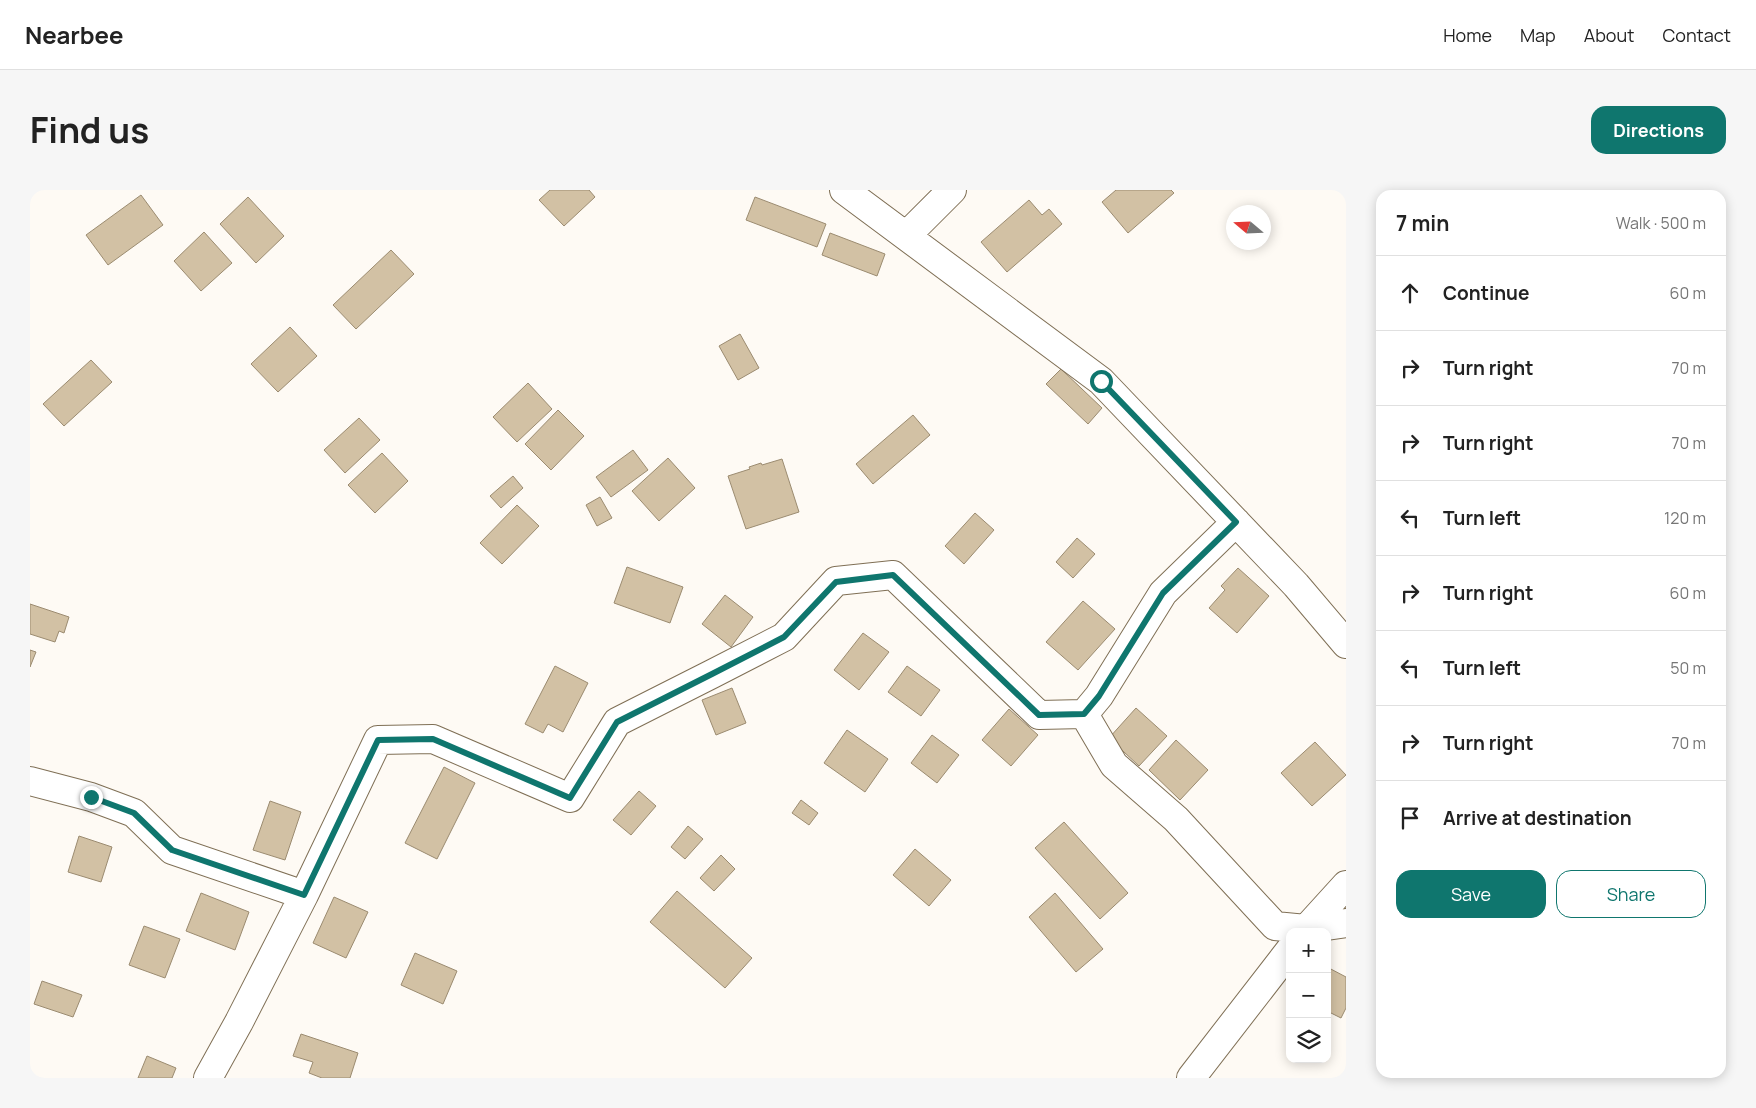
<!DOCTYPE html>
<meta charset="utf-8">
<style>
body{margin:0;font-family:Manrope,sans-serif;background:#f6f6f6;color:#222}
.controls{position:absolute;right:15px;bottom:15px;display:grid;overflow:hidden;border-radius:10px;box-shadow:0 2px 12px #0003}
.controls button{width:45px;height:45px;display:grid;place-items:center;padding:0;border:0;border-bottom:1px solid #e0e0e0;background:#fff;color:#222;font:25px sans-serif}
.compass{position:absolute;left:1196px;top:15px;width:45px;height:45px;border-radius:50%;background:#fff;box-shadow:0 2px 12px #0003;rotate:289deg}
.stop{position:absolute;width:15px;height:15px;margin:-11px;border:4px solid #0f766e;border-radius:50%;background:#fff}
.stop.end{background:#0f766e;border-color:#fff;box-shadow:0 1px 5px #0008}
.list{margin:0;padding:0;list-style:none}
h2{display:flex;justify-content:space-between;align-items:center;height:65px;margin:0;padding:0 20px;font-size:21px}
h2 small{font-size:16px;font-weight:400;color:#767676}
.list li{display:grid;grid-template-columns:32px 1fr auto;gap:15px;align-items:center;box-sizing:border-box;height:75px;padding:0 20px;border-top:1px solid #e0e0e0}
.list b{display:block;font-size:19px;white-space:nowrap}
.list em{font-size:16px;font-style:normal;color:#767676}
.actions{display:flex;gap:10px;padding:15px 20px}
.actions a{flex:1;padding:11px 0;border:1px solid #0f766e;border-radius:15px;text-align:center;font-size:18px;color:#0f766e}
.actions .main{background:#0f766e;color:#fff}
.icon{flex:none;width:28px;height:28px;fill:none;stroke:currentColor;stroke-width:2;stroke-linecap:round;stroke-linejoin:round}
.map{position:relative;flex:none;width:1316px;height:888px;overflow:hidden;border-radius:15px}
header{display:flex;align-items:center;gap:30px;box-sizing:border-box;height:70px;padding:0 25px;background:#fff;border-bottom:1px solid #e0e0e0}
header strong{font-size:24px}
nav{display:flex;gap:28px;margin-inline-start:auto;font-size:18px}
.intro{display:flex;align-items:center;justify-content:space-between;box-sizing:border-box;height:120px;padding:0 30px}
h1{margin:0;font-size:35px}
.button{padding:12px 22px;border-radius:15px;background:#0f766e;color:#fff;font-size:18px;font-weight:700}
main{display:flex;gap:30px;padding:0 30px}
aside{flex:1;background:#fff;border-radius:15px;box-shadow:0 2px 12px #0003}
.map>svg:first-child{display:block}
.building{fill:#d2c1a4;stroke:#9b8b70}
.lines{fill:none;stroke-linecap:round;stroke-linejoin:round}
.minor-casing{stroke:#7f6f55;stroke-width:30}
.minor{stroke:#fff;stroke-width:28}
.route{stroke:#0f766e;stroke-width:6}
</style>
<header>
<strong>Nearbee</strong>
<nav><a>Home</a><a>Map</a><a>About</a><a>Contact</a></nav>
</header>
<div class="intro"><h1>Find us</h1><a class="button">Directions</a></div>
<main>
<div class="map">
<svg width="1316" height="888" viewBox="0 0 1316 888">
<rect width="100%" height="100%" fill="#fefaf4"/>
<!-- building -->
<path class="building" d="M520,0H559L565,7L534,36L509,10Z
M1086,0H1141L1144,3L1098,43L1072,12Z
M111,5L133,35L78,75L56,45Z
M218,7L254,46L226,73L190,34Z
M725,7L796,34L787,57L716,30Z
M999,10L1012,25L1019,19L1032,34L977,82L951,52Z
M174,42L202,73L171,101L144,71Z
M800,43L855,64L847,86L792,65Z
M361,60L384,84L326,139L303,115Z
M260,137L287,166L248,202L221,174Z
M710,144L729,178L708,190L689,156Z
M61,170L82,192L34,236L13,214Z
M1031,179L1072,218L1058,234L1016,194Z
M498,193L522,219L487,252L463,227Z
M528,220L554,246L521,280L495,254Z
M883,225L900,245L843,294L826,274Z
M329,228L350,250L315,283L294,260Z
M603,260L618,280L581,307L566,287Z
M352,263L378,291L345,323L318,295Z
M638,268L665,298L629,331L602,301Z
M752,269L769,322L716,339L698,286L720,279L719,277L731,273L732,275Z
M483,286L493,298L471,318L460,306Z
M570,307L582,328L567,336L556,315Z
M487,315L509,336L472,374L450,353Z
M945,323L964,340L934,374L915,356Z
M1047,348L1065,364L1043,388L1026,372Z
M597,377L653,397L640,433L584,413Z
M1208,378L1239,406L1207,443L1179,418L1195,400L1191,396Z
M695,405L723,427L701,457L672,434Z
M1053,411L1085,439L1048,480L1016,452Z
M0,414L39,427L34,443L29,441L25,452L0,444Z
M833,443L859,462L829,500L804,480Z
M0,460L6,462L0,477Z
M525,476L558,493L533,542L518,534L513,543L495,534Z
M877,476L910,500L891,526L858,502Z
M702,498L716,533L686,545L672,510Z
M1106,518L1137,546L1109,576L1079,548Z
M979,519L1008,545L981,576L952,550Z
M817,540L858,569L835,602L794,573Z
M902,545L929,565L907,593L881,573Z
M1146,550L1178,580L1150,610L1119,580Z
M1285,552L1316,585L1282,616L1251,583Z
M414,577L445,593L407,669L375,653Z
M609,601L626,616L601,645L583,630Z
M771,610L788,623L779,635L762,623Z
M240,611L271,622L255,670L223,660Z
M1034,632L1098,703L1070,729L1005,658Z
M658,636L673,649L655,669L641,657Z
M49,646L82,657L71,692L38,682Z
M885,659L921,690L899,716L863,685Z
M691,665L705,679L684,701L670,688Z
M647,701L722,768L695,798L620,732Z
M171,703L219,722L205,760L156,741Z
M1025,703L1073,759L1046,782L999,727Z
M304,707L338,722L316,768L283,753Z
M114,736L150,749L135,788L99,775Z
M385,763L427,781L413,814L371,795Z
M1297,777L1316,787V818L1311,828L1297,821Z
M12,791L52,805L43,827L4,814Z
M271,844L328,863L320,888H292L279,883L283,872L263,866Z
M117,866L146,878L142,888H108Z"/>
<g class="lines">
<defs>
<path id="minor" d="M814,0L1071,191L1266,395L1316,454
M877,45L922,0
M1054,524L1084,575L1146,629L1245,736L1276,739L1316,695
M0,591L61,607L104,623L142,660L274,705L209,832L178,888
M274,705L348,550L403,549L540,608L587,532L682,484L754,447L806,391L863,385L1009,525L1054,524L1069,506L1133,403L1206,332
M1274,742L1276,739L1316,733
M1161,888L1260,760"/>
</defs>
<!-- minor casing -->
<use href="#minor" class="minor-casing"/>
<!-- minor -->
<use href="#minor" class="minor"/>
</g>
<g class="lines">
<!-- route -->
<path class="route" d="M61,607L104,623L142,660L274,705L348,550L403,549L540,608L587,532L682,484L754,447L806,392L863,385L1009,525L1054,524L1069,506L1133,403L1206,332L1071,191"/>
</g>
</svg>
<div class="controls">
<button>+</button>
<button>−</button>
<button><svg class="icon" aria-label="layers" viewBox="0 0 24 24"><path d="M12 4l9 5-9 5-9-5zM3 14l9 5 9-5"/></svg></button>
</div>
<svg class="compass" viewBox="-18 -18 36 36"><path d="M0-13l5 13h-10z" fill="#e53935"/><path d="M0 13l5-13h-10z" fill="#767676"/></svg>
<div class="stop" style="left:1071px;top:191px"></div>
<div class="stop end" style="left:61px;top:607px"></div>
</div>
<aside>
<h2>7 min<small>Walk · 500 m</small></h2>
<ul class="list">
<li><svg class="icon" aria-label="ahead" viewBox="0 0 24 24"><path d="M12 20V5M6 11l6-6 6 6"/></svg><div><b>Continue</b></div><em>60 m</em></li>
<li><svg class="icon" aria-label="right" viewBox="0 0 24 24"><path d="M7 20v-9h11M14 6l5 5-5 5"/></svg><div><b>Turn right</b></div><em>70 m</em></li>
<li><svg class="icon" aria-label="right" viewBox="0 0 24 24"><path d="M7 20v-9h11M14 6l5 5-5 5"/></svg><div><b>Turn right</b></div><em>70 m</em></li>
<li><svg class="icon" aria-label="left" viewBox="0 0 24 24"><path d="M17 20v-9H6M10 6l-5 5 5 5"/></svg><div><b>Turn left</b></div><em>120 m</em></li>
<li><svg class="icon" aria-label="right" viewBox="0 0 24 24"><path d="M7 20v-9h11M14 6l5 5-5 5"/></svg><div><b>Turn right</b></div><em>60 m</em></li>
<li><svg class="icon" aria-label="left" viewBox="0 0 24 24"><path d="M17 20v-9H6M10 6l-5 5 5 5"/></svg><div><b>Turn left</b></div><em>50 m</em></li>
<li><svg class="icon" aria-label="right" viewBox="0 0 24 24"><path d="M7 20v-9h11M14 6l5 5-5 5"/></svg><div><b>Turn right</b></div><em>70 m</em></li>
<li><svg class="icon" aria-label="arrive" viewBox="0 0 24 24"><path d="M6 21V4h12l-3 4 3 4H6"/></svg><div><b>Arrive at destination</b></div></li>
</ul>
<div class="actions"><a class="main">Save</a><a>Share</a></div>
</aside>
</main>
